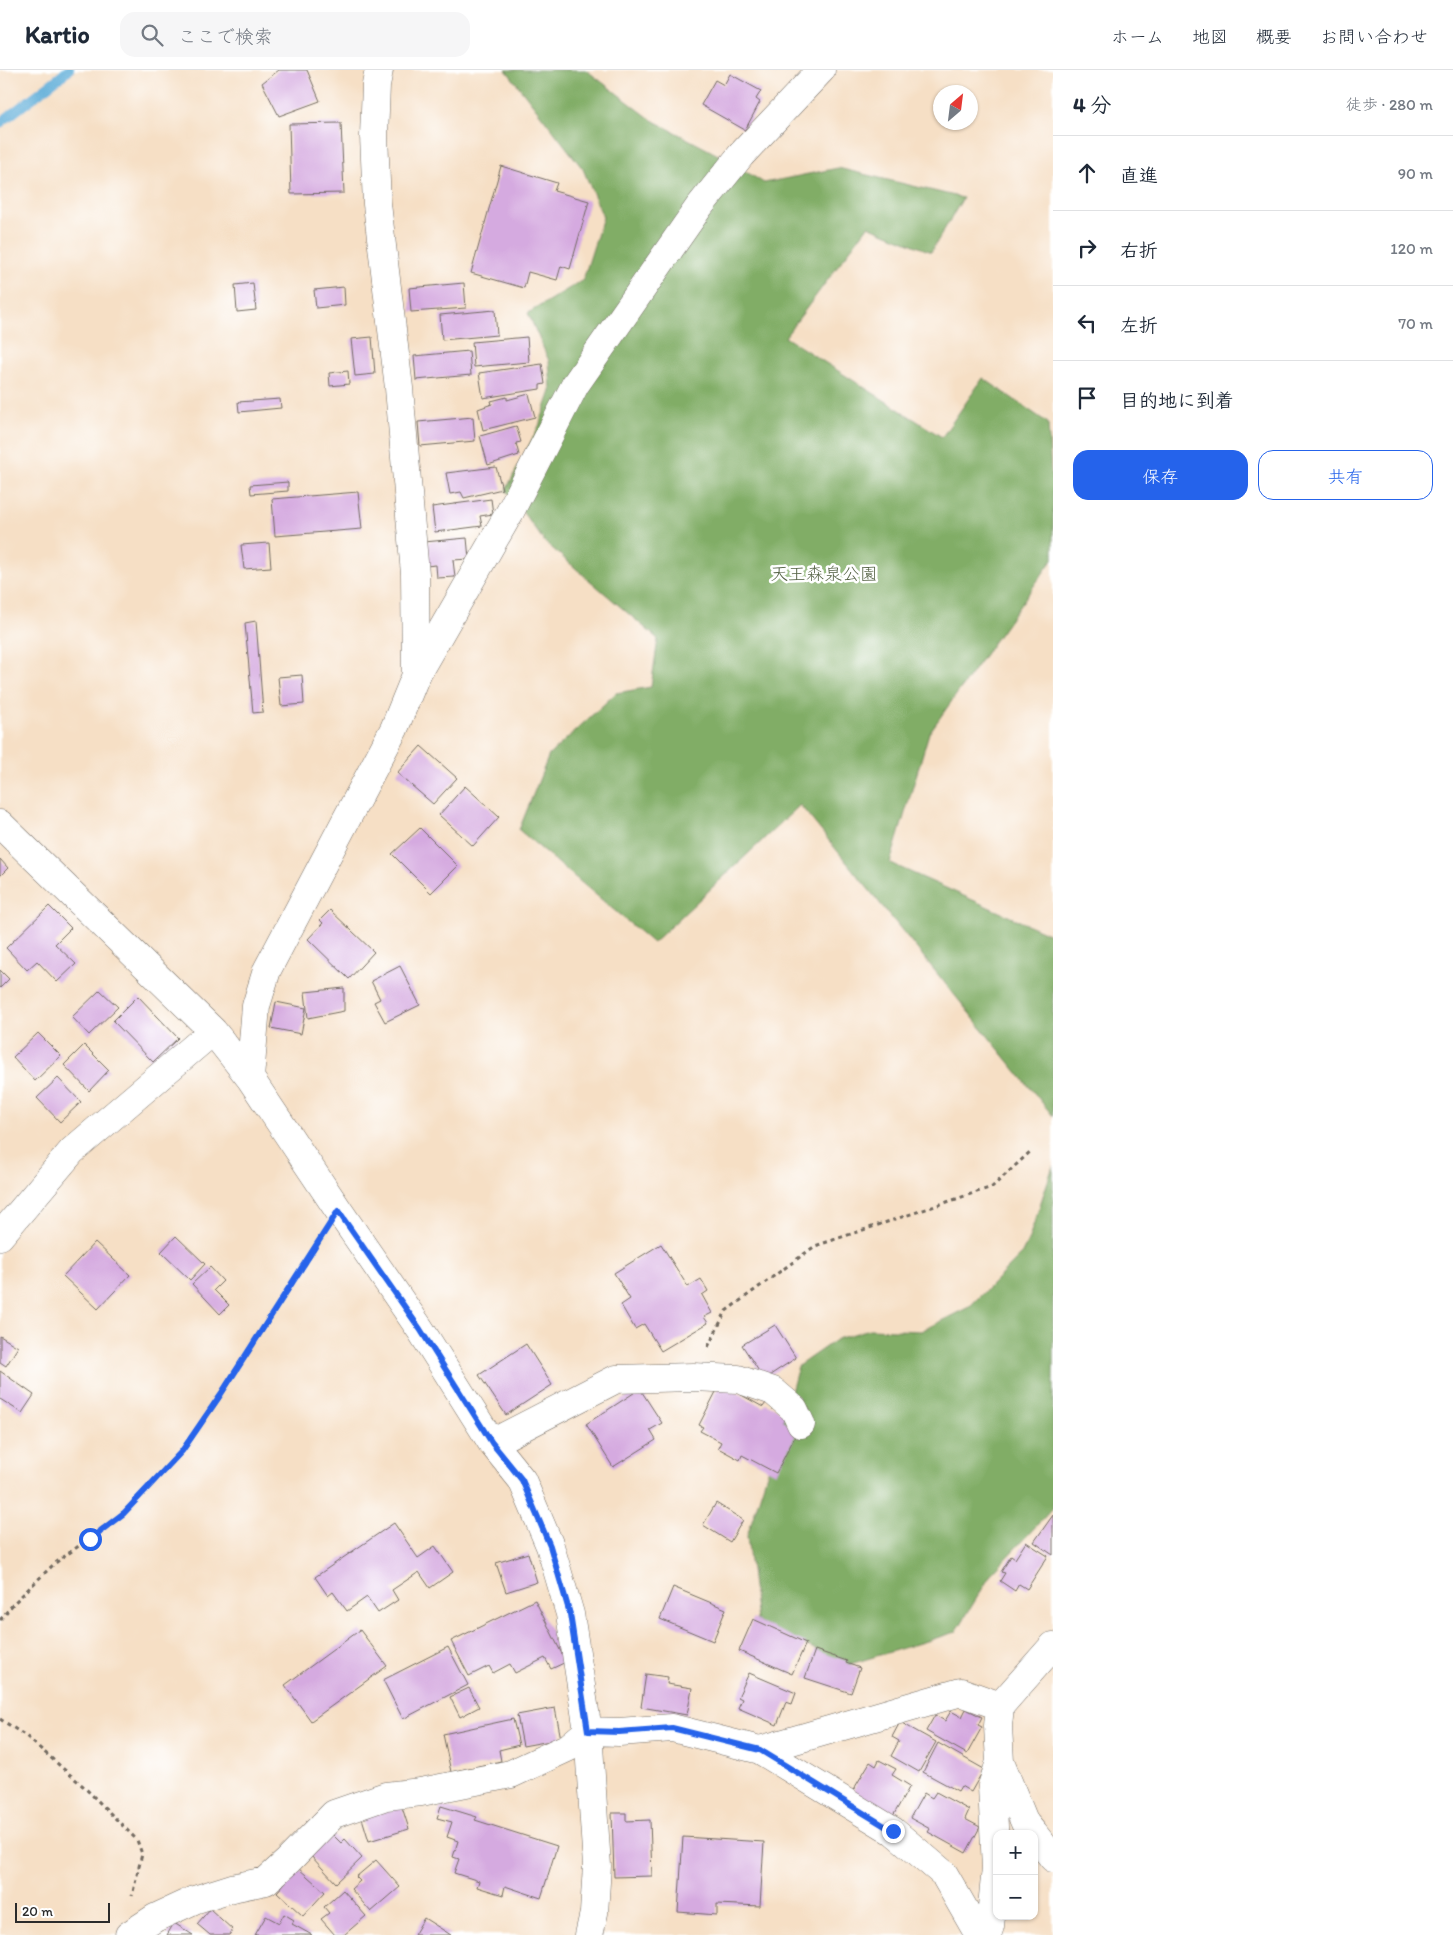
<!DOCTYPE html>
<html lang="ja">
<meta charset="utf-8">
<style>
body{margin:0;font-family:Itim,"Klee One",sans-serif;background:#f6f6f7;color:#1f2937}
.controls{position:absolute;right:15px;bottom:15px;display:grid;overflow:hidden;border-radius:10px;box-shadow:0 1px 4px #0004}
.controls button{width:45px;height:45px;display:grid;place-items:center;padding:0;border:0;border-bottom:1px solid #e0e1e3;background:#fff;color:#1f2937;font:25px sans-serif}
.compass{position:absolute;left:933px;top:15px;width:45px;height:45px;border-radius:50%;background:#fff;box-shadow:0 1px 4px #0004;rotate:28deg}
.scale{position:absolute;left:15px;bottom:12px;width:95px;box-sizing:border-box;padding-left:5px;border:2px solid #2b2b2b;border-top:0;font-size:14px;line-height:18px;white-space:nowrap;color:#2b2b2b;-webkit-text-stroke:4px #fff;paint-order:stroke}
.stop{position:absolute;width:15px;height:15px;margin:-11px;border:4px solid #2563eb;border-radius:50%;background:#fff}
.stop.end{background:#2563eb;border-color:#fff;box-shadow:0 1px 5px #0008}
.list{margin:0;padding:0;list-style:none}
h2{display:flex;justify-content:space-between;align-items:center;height:65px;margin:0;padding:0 20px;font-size:21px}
h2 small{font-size:16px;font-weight:400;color:#747a83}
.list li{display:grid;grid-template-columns:32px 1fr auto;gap:15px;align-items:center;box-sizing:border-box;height:75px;padding:0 20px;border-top:1px solid #e0e1e3}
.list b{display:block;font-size:19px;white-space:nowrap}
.list em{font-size:16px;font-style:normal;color:#747a83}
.actions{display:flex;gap:10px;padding:15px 20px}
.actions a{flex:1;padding:11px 0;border:1px solid #2563eb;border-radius:15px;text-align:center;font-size:18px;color:#2563eb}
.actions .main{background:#2563eb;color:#fff}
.icon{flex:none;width:28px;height:28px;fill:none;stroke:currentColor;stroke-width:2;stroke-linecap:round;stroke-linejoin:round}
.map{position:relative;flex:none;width:1053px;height:1865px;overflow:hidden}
header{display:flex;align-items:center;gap:30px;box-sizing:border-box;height:70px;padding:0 25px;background:#fff;border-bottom:1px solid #e0e1e3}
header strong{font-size:24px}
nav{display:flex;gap:28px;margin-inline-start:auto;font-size:18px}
.search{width:350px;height:45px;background:#f6f6f7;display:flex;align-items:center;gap:12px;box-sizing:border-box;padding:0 18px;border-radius:15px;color:#747a83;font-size:19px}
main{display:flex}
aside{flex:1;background:#fff}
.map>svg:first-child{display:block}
.forest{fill:#81ad66;stroke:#566c48}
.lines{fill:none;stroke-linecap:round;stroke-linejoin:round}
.stream{stroke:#5eadd8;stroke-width:10}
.building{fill:#d5aae0}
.minor-casing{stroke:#726a61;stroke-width:29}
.path{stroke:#726a61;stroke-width:3;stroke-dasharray:4 4;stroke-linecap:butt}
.minor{stroke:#fff;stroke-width:28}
.route{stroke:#2563eb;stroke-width:6}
.labels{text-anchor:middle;stroke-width:5;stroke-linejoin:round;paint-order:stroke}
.park-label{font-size:18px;fill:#556245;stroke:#fff}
</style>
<header>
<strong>Kartio</strong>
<div class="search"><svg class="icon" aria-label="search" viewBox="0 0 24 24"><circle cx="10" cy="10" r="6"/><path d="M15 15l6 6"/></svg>ここで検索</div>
<nav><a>ホーム</a><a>地図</a><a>概要</a><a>お問い合わせ</a></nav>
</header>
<main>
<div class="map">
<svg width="1053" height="1865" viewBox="0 0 1053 1865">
<rect width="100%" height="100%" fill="#fff"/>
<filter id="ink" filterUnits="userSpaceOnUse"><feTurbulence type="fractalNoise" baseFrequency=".02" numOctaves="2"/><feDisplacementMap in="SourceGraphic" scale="10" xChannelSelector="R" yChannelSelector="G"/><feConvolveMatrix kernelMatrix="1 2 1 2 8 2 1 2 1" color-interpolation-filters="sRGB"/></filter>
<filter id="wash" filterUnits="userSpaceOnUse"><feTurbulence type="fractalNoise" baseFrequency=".0096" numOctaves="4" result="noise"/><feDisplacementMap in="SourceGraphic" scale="20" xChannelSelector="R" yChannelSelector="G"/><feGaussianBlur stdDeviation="1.12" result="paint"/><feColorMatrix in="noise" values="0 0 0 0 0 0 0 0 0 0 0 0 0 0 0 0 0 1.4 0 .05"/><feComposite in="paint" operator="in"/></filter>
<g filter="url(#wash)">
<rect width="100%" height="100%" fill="#f6dfc5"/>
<!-- forest -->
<path class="forest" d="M506,0H586L652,50L724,88L764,113L838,98L963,128L931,182L868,156L785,267L942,367L983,308L1048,353L1051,404L1053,406V489L929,663L890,793L1053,866V1046L800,735L653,873L519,760L549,685L616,623L651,617L658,569L545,472L506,420L539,356L551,321L549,291L528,243L583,210L603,147L583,99Z
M1053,1096V1438L992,1503L956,1562L847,1595L757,1551L747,1466L779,1366L798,1296L837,1269L870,1259L921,1261L969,1237L1021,1185L1028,1171Z"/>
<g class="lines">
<!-- stream -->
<path class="stream" d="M0,53L69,0"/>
</g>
<g id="blocks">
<!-- building -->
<path class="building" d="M279,0H307L320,31L279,46L262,13Z
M730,4L761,21L756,29L760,32L745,60L701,35L715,10L724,15Z
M341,53L344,123L291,124L289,54Z
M501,96L557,113L554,121L589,131L570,199L561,196L557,210L528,202L524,218L471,203Z
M253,213L256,240L237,242L235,215Z
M464,213L466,238L411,242L409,218Z
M344,217L345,235L316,238L314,220Z
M495,240L497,265L442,270L440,245Z
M372,267L375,304L355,306L351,269Z
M527,267L529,292L474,297L472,272Z
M469,281L471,305L416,310L414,286Z
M542,294L545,314L540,315V319L483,328L479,303Z
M348,301L349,314L330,316L329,303Z
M529,324L535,347L483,360L478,339L492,334L491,331L507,327V330Z
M280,329L281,338L239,342L238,332Z
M473,347L475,371L420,376L418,352Z
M516,356L521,372L516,373L519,385L488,395L480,366Z
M496,397L502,419L464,428L461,422L450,424L446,403Z
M288,412V421L251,424L250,415Z
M358,422L362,459L275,466L272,429Z
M491,429L493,444L480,446L482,456L435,462L432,437Z
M467,468L469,489L453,490L455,507L437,508L436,495L426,496L424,472Z
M269,473L271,497L244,499L241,475Z
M256,551L263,642L253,643L245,553Z
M302,605L304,634L281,636L278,607Z
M421,676L457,708L433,734L397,703Z
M465,716L499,747L473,776L439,745Z
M420,758L458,796L431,823L392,784Z
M0,789L8,798L0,806Z
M49,836L71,858L55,874L76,894L57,912L37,891L27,900L6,878Z
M330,840L374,882L349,909L308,869L323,853L320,850Z
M400,896L420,935L385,952L374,932L380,929L371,911Z
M0,900L9,909L0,918Z
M344,918V941L308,948L305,922Z
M100,920L118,937L89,965L72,947Z
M138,926L178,968L153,992L113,951Z
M276,932L306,938L301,964L271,958Z
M38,963L61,986L35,1011L13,987Z
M84,975L109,1000L89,1021L64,995Z
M58,1008L81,1032L60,1052L37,1028Z
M176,1166L205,1194L190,1210L161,1182Z
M95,1172L130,1205L98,1239L63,1206Z
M661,1174L688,1217L701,1209L708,1221L702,1225L712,1243L704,1247L708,1253L661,1281L644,1254L635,1259L621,1235L630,1229L614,1203Z
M210,1197L223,1211L214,1220L229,1235L220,1244L192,1214Z
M775,1255L796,1288L764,1309L742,1275Z
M0,1266L18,1277L6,1296L0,1292Z
M526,1274L552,1315L506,1345L479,1305Z
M0,1301L34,1325L22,1343L0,1329Z
M725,1316L763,1337L766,1333L786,1344L783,1350L799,1359L776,1403L742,1385L740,1390L718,1378L721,1372L700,1361L703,1357L699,1355L718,1318Z
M640,1319L662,1353L650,1360L656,1370L613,1397L586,1354Z
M716,1433L743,1450L730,1472L703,1455Z
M1053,1445V1485L1034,1472Z
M394,1453L418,1488L435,1476L453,1502L430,1518L419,1502L392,1520L398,1530L378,1543L367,1527L347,1541L333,1522L328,1526L315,1507Z
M1026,1472L1048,1486L1027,1519L1019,1514L1015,1521L1000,1511L1005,1503L1001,1502L1011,1486L1015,1489Z
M528,1483L537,1512L506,1522L496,1493Z
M673,1517L726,1539L713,1571L660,1549Z
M535,1530L566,1592L551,1599L545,1588L515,1603L510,1594L493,1603L489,1596L469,1606L451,1571Z
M753,1549L806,1573L792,1604L739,1581Z
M360,1560L387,1596L311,1651L285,1615Z
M448,1577L468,1615L403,1649L383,1610Z
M815,1580L847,1591L846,1593L860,1598L851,1623L805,1608Z
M749,1603L796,1623L792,1634L786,1632L777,1655L738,1638L742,1629L738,1627Z
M646,1604L668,1607L667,1614L692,1618L687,1645L641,1637Z
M469,1618L479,1637L460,1647L450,1627Z
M555,1638L561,1669L523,1676L517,1645Z
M966,1639L982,1647L978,1655L982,1657L967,1684L926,1661L935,1645L945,1651L951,1641L962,1647Z
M513,1649L519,1675L499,1680L501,1691L451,1702L443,1664Z
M900,1652L936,1672L919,1702L891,1686L899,1671L892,1667Z
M938,1673L984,1699L971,1722L961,1716L958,1721L923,1702Z
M879,1690L896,1699L892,1705L910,1716L893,1746L852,1722L870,1692L876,1696Z
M936,1722L969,1740L965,1749L980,1757L966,1783L928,1762L930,1759L910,1748L924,1723L932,1728Z
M401,1734L409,1759L369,1771L361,1745Z
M441,1736L477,1747L475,1750L557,1776L541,1828L505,1816L503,1825L477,1817L479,1811L454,1803L459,1789L453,1787L458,1771L447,1767L452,1752L437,1748Z
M612,1743H626V1751L650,1750L652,1806L614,1807Z
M332,1764L341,1773L345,1769L362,1788L336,1813L310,1785Z
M683,1767L764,1772L760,1836L717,1834V1845L678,1842Z
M376,1790L400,1817L371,1842L351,1819L360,1811L356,1807Z
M298,1798L325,1822L303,1846L277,1822Z
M343,1820L366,1846L344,1865H335L321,1849L329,1843L324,1837Z
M210,1839L233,1860L229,1865H210L197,1854Z
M284,1844L294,1850L292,1854L312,1865H255L266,1846L279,1853Z
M424,1848L451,1865H414Z
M174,1853L193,1865H167Z"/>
</g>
</g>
<g filter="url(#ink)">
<use href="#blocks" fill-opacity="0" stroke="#726a61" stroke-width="1"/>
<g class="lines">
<defs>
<path id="minor" d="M416,605L510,442L575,315L699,137L741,85L821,0
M0,754L213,961L250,1008L339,1141L420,1259L492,1373L522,1410L550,1476L570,1544L588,1661L597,1796L594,1843L589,1865
M250,1008L256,936L267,900L394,659L416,605L415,504L399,318L377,134L374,66L376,15L379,0
M0,1166L72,1081L213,961
M492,1373L616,1309L693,1307L738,1309L773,1321L794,1339L801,1354
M760,1680L893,1761L944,1804L979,1865
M1000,1692L1025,1753L1034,1764
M1034,1764L1053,1788
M129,1865L155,1848L194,1830L232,1818L266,1811L288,1791L334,1744L386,1726L421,1722L511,1704L569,1677L588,1661L619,1662L672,1658L760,1680L961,1622L1000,1636
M987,1865L990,1856L996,1798L992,1716L1000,1692L998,1656L1000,1636L1053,1576"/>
</defs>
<!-- minor casing -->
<use href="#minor" class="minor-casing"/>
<!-- path -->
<path class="path" d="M708,1277L726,1241L815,1176L992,1117L1030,1082
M0,1550L14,1533L54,1494L124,1443L182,1381L221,1324L322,1167
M0,1649L26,1666L83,1716L137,1770L142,1784L132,1826"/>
<!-- minor -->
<use href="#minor" class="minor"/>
</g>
</g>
<g class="lines" filter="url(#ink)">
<!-- route -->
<path class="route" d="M90,1469L124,1443L182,1381L221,1324L338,1141L420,1259L492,1373L522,1410L550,1476L570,1544L588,1661L619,1662L672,1658L760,1680L893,1761"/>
</g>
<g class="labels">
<!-- park labels -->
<g class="park-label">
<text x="824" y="510">天王森泉公園</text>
</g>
</g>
</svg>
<div class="controls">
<button>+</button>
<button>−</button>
</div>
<svg class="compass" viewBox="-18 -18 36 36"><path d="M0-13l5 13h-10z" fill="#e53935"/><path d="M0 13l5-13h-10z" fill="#747a83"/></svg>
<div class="scale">20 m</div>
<div class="stop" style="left:90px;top:1469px"></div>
<div class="stop end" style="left:893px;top:1761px"></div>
</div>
<aside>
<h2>4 分<small>徒歩 · 280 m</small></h2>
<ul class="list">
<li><svg class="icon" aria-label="ahead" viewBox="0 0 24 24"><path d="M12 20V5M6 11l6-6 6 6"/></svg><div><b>直進</b></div><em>90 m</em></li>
<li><svg class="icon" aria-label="right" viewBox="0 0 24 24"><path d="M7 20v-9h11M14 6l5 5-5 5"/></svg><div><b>右折</b></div><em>120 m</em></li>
<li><svg class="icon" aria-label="left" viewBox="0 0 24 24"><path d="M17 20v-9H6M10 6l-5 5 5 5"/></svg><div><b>左折</b></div><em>70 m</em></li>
<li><svg class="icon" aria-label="arrive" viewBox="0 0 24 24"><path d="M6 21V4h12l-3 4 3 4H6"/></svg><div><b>目的地に到着</b></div></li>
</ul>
<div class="actions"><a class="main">保存</a><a>共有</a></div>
</aside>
</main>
